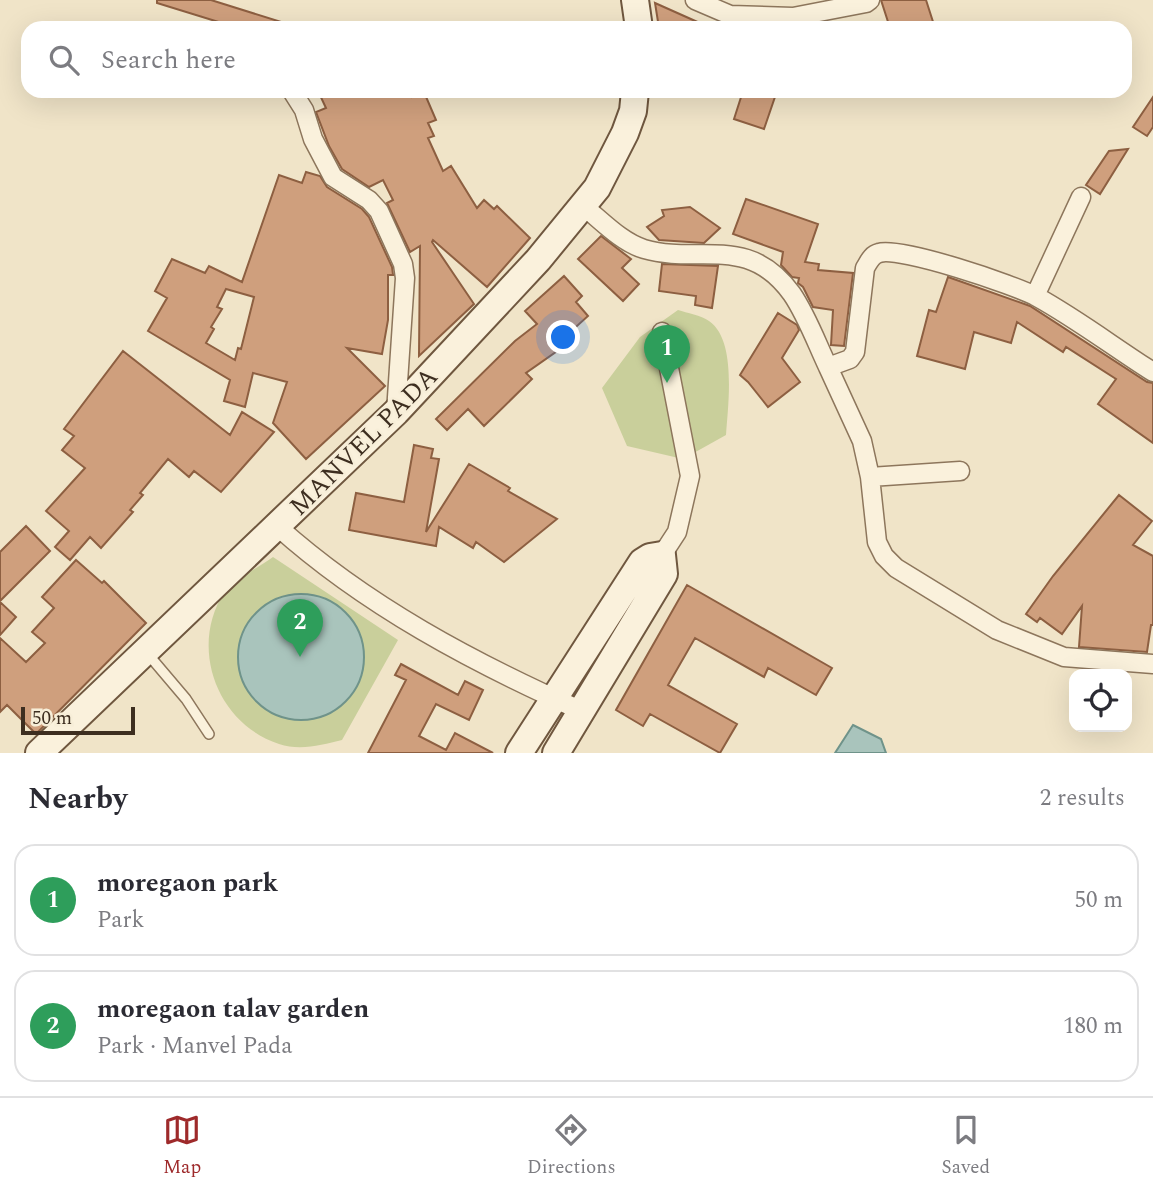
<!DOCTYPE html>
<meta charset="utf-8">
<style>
body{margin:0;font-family:Spectral,serif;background:#f7f7f7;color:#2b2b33}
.controls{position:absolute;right:21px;bottom:21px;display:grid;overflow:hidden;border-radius:14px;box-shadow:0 7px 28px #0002}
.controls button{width:63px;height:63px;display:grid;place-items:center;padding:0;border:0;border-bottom:2px solid #e1e1e2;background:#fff;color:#2b2b33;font:35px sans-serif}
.scale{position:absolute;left:21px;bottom:18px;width:114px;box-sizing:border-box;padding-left:7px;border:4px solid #3d2e20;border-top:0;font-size:19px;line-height:24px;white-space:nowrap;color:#3d2e20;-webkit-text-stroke:5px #f7eed8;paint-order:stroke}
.you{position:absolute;left:564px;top:338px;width:24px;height:24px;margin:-18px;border:5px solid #fff;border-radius:50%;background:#1a73e8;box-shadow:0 0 0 10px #1a73e833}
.badge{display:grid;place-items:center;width:46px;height:46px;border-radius:50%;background:#9e2a2b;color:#fff;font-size:23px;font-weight:700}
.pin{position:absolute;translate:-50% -58px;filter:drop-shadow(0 2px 4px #0008)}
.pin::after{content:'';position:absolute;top:37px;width:24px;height:21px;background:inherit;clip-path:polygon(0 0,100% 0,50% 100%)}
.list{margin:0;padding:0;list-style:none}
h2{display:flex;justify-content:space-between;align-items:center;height:91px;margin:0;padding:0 28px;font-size:30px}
h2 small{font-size:23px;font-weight:400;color:#7c7c81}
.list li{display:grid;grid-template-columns:46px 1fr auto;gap:21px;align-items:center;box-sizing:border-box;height:112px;margin:0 14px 14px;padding:0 14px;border:2px solid #e1e1e2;border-radius:21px}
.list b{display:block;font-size:26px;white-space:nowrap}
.list p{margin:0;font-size:23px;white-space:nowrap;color:#7c7c81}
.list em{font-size:23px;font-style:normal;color:#7c7c81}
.icon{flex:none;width:38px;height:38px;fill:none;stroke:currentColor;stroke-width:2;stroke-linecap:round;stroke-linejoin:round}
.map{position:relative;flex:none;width:1153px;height:753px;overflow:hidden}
.search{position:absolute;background:#fff;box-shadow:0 7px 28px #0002;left:21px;right:21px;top:21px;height:77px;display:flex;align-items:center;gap:18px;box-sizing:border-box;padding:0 24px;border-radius:21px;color:#7c7c81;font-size:26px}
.sheet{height:343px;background:#fff}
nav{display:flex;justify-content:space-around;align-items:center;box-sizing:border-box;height:98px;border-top:2px solid #e1e1e2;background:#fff;font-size:19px;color:#7c7c81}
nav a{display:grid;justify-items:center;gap:4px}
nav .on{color:#9e2a2b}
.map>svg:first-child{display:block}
.green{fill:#c9cf9b}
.water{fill:#a9c4bc;stroke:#6f938a;stroke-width:2}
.building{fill:#cf9f7d;stroke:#8d5f41;stroke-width:2;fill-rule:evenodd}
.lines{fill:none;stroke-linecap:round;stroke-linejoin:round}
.lane-casing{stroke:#8d765c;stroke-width:12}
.street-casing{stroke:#8d765c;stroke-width:21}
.secondary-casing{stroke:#6f573f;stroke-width:30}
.lane{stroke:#faf1dc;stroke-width:9}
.street{stroke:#faf1dc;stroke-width:18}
.secondary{stroke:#faf1dc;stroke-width:26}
.labels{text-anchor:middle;stroke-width:5;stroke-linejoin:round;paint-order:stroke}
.street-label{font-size:26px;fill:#3d2e20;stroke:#f7eed8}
</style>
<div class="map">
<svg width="1153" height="753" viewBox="0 0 1153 753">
<rect width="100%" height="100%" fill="#f0e4c8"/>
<!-- green -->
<path class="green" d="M678,310C687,313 701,315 709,321C737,340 728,405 726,435L683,459L627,446L602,388L640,337Z
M273,557L398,640L342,740C322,745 300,751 279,744C217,724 188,647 225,591C233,580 261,566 273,557Z"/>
<!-- water -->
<path class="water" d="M238 657a63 63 0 1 1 126 0a63 63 0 1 1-126 0Z
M853,725L881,739L886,753H835Z"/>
<!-- building -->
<path class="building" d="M157,0H211L294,26V28H238L157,3Z
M881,0H926L935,28H890Z
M655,3L711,28H659Z
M318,91H410L412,97L424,92L436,120L428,123L434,136L428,138L443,171L451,166L477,208L484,200L494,209L497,206L530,238L487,287L433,240L432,242L474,304L419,356L420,246L410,252L387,203L393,200L383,180L369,187L342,169L329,146L316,112L326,108Z
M743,91H777L764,129L734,119Z
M1153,97V127L1147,136L1133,127Z
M1128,149L1100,194L1086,185L1109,151Z
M306,172L320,176L327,187L362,209L369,217L392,267L393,275H388V320L382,354L347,348L385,386L306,459L273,423L287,382L253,373L245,407L224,401L230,380L148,331L167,298L155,291L172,259L205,273L209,266L242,282L279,175L302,183ZM226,289L254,297L241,349L238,348L235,360L206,343L214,329L211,327L222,309L217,307Z
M746,199L818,224L805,262L819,264L818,270L853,273L844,346L831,345L833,310L813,307L803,287L798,283L799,278L792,277L781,265L783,252L733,234Z
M690,207L720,228L704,243L659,240L647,227L664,216L662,210Z
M601,236L631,259L622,268L639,284L623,301L578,259Z
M662,264L718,266L712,308L695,305L696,296L659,291Z
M564,276L582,296L576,302L588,316L556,345L560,349L526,373L532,379L484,426L468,409L447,430L436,419L515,341L537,324L525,311Z
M948,277L1030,306L1147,382L1153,383V443L1098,404L1116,379L1066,347L1063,352L1017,322L1011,343L974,332L965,369L917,356L929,310L936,312Z
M778,313L797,325L799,330L782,358L800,382L768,407L748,382L740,375Z
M123,351L230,435L242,412L274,432L221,492L194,471L189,477L168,459L140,493L143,495L130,510L133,512L101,548L90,537L70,560L55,547L69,531L46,511L85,468L62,450L74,436L64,429Z
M414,445L433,449L431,458L439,459L426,532L469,464L510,488L508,491L557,519L504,562L476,542L473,548L439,527L436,546L349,530L356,493L404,502Z
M1119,495L1152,521L1133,545L1153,556V625H1151L1147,652L1079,647L1082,606L1062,634L1040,618L1037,622L1026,614L1053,576Z
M26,526L50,551L0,601V552Z
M76,560L102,583L104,581L146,623L36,734L7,705L0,712V638L26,662L45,643L32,632L54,608L42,597Z
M687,585L832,668L816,695L768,668L764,677L695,638L668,685L737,724L720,753L650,714L643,726L616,710Z
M0,602L16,617L0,635Z
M401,664L458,695L465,681L483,690L469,720L436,704L419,736L446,750L455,733L493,753H368L406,680L395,675Z"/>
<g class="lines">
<defs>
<path id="lane" d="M147,653L186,699L209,734"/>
<path id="street" d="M695,0L730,15L793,17L866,3L870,0
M292,91L304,110L313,139L333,177L369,200L379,211L403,264L405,278L396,412
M582,205C601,220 621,242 644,249C699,265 748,233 792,294C807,316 817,344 828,367L850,359L855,352L865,268C869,262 871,255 879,253C899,246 1015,285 1037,297C1077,319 1115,348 1153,372
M1035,296L1081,197
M828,367L862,441L870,477L877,542L884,556L896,568L997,630L1064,657L1153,664
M870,477L960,471
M277,526C366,606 474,663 582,711
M662,555L677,532L690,476L662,332"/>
<path id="secondary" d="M635,0L639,28
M39,753L396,412L538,260L597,188L625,133L633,111L635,91
M519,753L642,562L650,557L662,555L664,574L556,753"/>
</defs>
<!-- lane casing -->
<use href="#lane" class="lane-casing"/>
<!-- street casing -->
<use href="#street" class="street-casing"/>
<!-- secondary casing -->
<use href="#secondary" class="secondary-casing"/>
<!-- lane -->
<use href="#lane" class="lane"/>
<!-- street -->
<use href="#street" class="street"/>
<!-- secondary -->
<use href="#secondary" class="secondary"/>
</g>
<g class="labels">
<!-- street labels -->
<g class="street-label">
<text transform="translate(363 441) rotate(-45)" y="9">MANVEL PADA</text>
</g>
</g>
</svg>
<div class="controls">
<button><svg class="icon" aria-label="locate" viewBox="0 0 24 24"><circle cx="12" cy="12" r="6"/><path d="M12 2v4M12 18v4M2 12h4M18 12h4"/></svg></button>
</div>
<div class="scale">50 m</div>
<div class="you"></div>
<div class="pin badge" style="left:667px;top:383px;background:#2e9e5b">1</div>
<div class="pin badge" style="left:300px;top:657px;background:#2e9e5b">2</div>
<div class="search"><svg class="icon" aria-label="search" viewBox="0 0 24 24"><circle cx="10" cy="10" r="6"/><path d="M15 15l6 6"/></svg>Search here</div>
</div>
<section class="sheet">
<h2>Nearby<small>2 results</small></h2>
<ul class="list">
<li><span class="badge" style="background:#2e9e5b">1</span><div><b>moregaon park</b><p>Park</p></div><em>50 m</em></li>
<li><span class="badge" style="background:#2e9e5b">2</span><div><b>moregaon talav garden</b><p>Park · Manvel Pada</p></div><em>180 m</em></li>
</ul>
</section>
<nav>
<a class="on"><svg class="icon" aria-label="map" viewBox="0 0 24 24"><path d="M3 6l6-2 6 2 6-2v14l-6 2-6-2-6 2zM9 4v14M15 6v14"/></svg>Map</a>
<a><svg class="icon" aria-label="directions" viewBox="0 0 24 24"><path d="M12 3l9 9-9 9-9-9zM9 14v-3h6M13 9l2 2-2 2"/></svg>Directions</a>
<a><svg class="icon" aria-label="saved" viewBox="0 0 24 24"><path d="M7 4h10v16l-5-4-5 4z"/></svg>Saved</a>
</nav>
